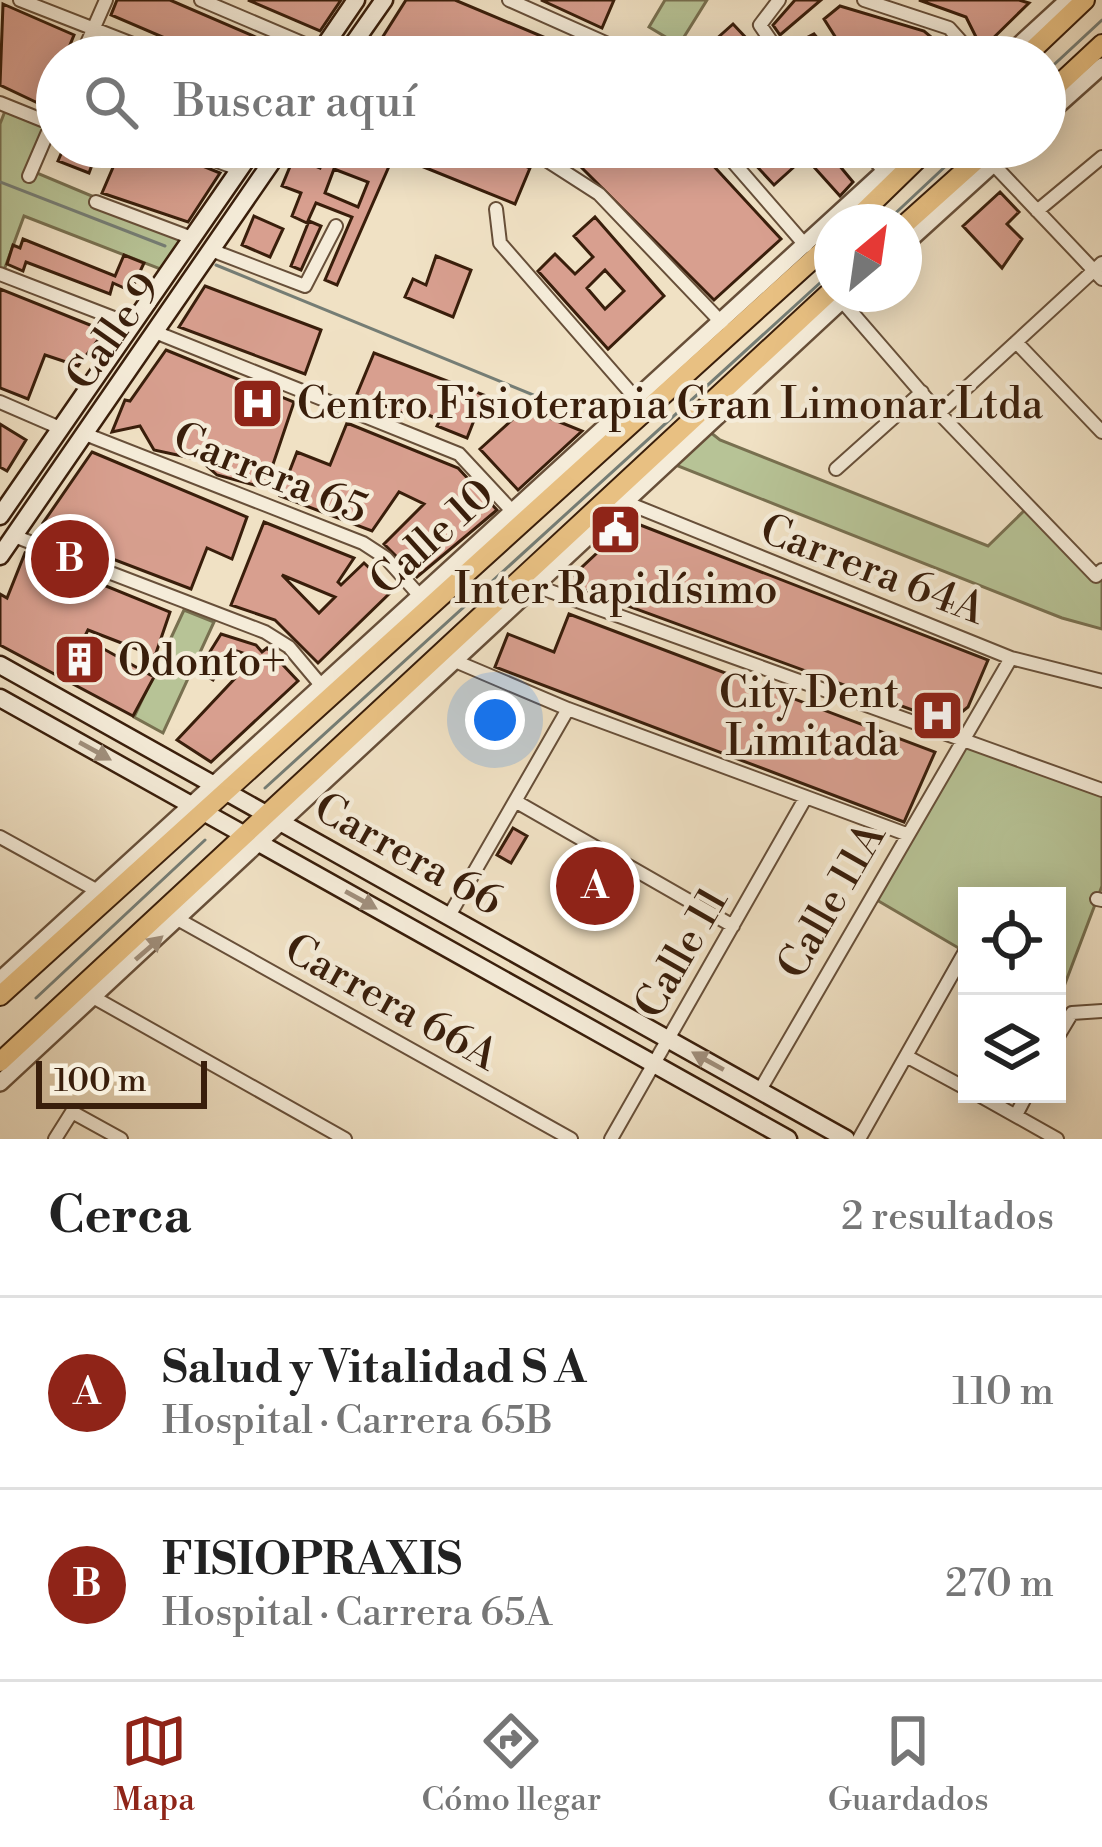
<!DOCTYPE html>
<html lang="es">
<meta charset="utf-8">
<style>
body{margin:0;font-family:"Libre Bodoni",serif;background:#f6f6f6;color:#222}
.controls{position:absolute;right:36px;bottom:36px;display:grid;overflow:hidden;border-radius:0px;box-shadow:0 6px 30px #0003}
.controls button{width:108px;height:108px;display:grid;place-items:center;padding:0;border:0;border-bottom:3px solid #e0e0e0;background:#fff;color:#222;font:60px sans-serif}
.compass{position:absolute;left:814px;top:204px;width:108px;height:108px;border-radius:50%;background:#fff;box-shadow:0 6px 30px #0003;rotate:29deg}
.scale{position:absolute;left:36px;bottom:30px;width:171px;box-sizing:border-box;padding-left:12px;border:6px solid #391e0b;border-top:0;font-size:33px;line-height:42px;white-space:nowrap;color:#391e0b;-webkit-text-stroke:9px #f5ecd9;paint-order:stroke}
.you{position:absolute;left:495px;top:720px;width:42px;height:42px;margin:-30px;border:9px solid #fff;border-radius:50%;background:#1a73e8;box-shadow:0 0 0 18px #1a73e833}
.badge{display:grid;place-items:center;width:78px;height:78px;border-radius:50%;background:#8f2418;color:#fff;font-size:39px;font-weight:700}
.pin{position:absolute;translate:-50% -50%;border:6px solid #fff;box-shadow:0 3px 12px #0006}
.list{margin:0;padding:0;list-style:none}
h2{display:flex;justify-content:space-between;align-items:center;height:156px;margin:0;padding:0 48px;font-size:51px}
h2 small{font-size:39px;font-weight:400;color:#767676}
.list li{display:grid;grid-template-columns:78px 1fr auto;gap:36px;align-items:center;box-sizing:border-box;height:192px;padding:0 48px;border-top:3px solid #e0e0e0}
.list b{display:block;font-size:45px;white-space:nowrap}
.list p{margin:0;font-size:39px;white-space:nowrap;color:#767676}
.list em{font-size:39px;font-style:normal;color:#767676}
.icon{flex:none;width:66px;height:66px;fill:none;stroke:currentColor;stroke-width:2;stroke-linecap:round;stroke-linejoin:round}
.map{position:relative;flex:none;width:1102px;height:1139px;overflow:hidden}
.search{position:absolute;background:#fff;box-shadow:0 6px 30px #0003;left:36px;right:36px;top:36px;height:132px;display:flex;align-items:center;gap:30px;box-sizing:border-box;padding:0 42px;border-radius:66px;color:#767676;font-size:45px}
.sheet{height:540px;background:#fff}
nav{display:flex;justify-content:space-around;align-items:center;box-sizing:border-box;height:168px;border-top:3px solid #e0e0e0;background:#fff;font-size:33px;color:#767676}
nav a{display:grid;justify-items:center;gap:6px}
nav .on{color:#8f2418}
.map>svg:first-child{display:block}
.green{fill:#b7c396;stroke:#787050;stroke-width:3}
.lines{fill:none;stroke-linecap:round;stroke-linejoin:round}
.stream{stroke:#757d75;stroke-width:3}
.building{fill:#d89f8f;stroke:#391e0b;stroke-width:3;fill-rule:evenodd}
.minor-casing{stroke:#674f39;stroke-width:16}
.tertiary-casing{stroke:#674f39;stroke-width:20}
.secondary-casing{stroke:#391e0b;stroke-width:21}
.primary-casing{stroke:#391e0b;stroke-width:22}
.minor{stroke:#f5ecd9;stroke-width:12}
.tertiary{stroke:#f5ecd9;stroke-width:15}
.secondary{stroke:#f5ecd9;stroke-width:16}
.primary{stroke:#e8c082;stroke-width:18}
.oneway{fill:#a08f7c}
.labels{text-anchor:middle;stroke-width:9;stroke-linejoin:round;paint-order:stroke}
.street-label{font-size:42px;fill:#391e0b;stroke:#f5ecd9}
.poi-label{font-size:42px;fill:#391e0b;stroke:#f5ecd9;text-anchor:start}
</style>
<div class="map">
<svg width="1102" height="1139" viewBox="0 0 1102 1139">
<rect width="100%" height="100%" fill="#f0e1c4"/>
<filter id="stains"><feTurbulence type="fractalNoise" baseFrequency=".00167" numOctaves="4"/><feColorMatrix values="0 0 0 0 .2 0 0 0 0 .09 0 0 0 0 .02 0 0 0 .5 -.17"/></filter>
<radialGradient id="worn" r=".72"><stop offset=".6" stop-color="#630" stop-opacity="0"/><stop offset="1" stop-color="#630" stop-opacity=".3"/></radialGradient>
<!-- green -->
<path class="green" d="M665,0H707L679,45L649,27Z
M7,106L52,124L32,171L192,238L168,272L24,216L0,281V124Z
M705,428L720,440L988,546L1029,506L1095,576L1102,570V629L1062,618L668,462Z
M184,610L214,622L163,733L134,717Z
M960,744L1102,790V886L1057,1005V896H967V953L870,896Z"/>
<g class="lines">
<!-- stream -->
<path class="stream" d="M1045,73L1102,20
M0,182L165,246
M886,222L966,147
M216,265L592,419
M265,788L832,272
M36,998L205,840"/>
</g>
<!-- building -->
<path class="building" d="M117,0H170L288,51L285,57H209L111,15Z
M248,0H341L320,31Z
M406,0H455L591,57H370Z
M541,0H614L602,28Z
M795,0H821L780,35L773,25Z
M919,0H1019L1029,3L982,49L966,17Z
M3,4L74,35L65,57H57L42,105L0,85Z
M840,6L924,31L955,57H882L868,42L848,57L824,19Z
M733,24L764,57H699L704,50Z
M814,34L833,57H803L793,45Z
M64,147H156L220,173L188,222L102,193L114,165L95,157L89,173L58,161Z
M328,147H481L530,168L515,204L394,155L337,285L325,280L352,217L316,203L307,223L292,216L301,193L282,186L294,157L320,168ZM334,169L368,182L358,207L325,193Z
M601,147H696L781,239L714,300L581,167Z
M739,147H824L853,182L840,196L805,157L774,185Z
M1000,192L1019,212L1007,224L1022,239L1002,268L963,226Z
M254,216L283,229L270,257L242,245Z
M595,217L664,296L608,349L538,271L555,254L575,274L593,257L574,236ZM605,270L624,291L605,309L587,288Z
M309,221L321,226L301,270L291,266Z
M23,239L115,276L124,255L144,263L131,291L113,283L110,294L26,262L23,271L7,264L13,245L20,248Z
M436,256L471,270L453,317L405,297L413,279L426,285Z
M205,286L321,330L305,374L179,327Z
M0,289L105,331L78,366L45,355L28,399L0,388Z
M166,350L294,402L265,488L217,475L200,460L154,450L140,426L112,432L125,400L130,401Z
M374,353L484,395L467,438L437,426L440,420L426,414L416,419L357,394Z
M525,408L582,431L518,490L480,449Z
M347,423L458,468L497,510L417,577L384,544L424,504L399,492L372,531L280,496L297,452L330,465Z
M0,424L26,440L7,471L0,467Z
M92,452L247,517L232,559L207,548L191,589L68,542L43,523Z
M630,521L988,660L968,707L948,723L565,583L613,538L618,540Z
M264,522L354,558L338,582L341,585L364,563L393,590L318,663L275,620L231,605ZM282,575L335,597L319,613Z
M25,553L170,612L155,656L88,630L84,638L154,677L133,716L0,645V594L7,598Z
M569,614L935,752L904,822L495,667L508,634L554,652Z
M221,634L256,645L262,652L267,648L298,681L211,762L177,740L255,657L231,649L213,680L198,671Z
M513,828L527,836L511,863L497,855Z"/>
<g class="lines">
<defs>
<path id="minor" d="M20,0L166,57
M201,0L321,51
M509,0L637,57
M779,0L760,25L782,57
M864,0L949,28L975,57
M81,57L106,0
M0,103L52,124
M179,147L239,169
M526,147L599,194L722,323
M720,147L806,246
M863,147L885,172
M993,164L1102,279
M29,176L57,111
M96,202L192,238
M496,209L500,243L637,400
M1037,211L1102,157
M211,250L305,286L336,226
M0,274L132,325
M842,301L939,413L1096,576L1102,570
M155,332L459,454L513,512
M1016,342L1102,432
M0,402L60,428
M939,413L1102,263
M85,434L363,543L386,558L419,595
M836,469L922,392
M625,502L1011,658L1102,681
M14,536L265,632L289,647L320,684
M533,585L1102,790
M455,661L568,709L906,834
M515,801L733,926
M0,837L96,890
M1097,899L1102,900
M449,916L568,709
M181,921L571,1139
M93,997L345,1139
M1057,1038L1072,1013L1102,1011
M906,1056L967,1089
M760,1090L1011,658
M977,1094L1057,1139
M1016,1115L1027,1094
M55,1139L72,1112L121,1139
M611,1139L806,797
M859,1139L967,948"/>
<path id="tertiary" d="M1006,57L1068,0
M1045,117L1102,66
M904,245L1012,147
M0,980L911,147
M0,1083L849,294"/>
<path id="secondary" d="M317,57L356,0
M344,57L384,0
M0,516L255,147
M0,556L282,147
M0,665L846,1139
M0,698L788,1139"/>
<path id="primary" d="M1025,57L1085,0
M1045,97L1102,44
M853,222L930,147
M904,225L991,147
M0,996L832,242
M0,1062L832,290"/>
</defs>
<!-- minor casing -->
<use href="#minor" class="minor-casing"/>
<!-- tertiary casing -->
<use href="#tertiary" class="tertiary-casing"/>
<!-- secondary casing -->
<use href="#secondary" class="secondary-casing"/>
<!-- primary casing -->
<use href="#primary" class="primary-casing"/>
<!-- minor -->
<use href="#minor" class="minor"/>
<!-- tertiary -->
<use href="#tertiary" class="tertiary"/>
<!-- secondary -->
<use href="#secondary" class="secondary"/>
<!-- primary -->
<use href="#primary" class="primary"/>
</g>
<!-- one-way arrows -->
<defs><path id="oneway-solid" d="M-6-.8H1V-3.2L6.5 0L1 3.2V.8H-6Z" transform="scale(3)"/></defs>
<g class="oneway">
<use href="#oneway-solid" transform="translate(95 751) rotate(29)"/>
<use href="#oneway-solid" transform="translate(361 900) rotate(29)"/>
<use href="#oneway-solid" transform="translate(149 948) rotate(-41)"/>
<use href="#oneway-solid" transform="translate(708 1061) rotate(-151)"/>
</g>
<!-- icons -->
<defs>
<symbol id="hospital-square" viewBox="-11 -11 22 22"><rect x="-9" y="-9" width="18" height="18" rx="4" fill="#8f2418" stroke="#f5ecd9"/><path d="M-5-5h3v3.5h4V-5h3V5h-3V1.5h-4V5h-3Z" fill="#fff"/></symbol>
<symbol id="civic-square" viewBox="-11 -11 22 22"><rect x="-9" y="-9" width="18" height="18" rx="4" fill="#8f2418" stroke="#f5ecd9"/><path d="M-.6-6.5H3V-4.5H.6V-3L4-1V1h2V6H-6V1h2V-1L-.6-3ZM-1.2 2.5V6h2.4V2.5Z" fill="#fff"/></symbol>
<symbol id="building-square" viewBox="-11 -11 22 22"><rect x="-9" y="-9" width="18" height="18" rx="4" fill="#8f2418" stroke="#f5ecd9"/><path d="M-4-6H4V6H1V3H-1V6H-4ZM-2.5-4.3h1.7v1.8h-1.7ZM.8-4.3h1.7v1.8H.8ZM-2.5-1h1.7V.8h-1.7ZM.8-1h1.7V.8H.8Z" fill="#fff"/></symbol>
</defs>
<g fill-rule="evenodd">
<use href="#hospital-square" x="228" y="374" width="59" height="59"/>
<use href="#civic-square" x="586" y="500" width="59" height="59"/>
<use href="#building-square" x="50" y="630" width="59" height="59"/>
<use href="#hospital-square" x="908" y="686" width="59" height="59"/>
</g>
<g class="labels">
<!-- street labels -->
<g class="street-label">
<text transform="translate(112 331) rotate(-55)" y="15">Calle 9</text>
<text transform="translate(271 472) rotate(22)" y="15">Carrera 65</text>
<text transform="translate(431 536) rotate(-42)" y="15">Calle 10</text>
<text transform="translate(873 568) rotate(21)" y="15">Carrera 64A</text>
<text transform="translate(409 853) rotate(29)" y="15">Carrera 66</text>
<text transform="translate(830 900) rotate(-60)" y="15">Calle 11A</text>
<text transform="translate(680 952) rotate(-60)" y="15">Calle 11</text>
<text transform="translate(392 1001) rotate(29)" y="15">Carrera 66A</text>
</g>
<!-- poi labels -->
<g class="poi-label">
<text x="297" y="418">Centro Fisioterapia Gran Limonar Ltda</text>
<text x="616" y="603" text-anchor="middle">Inter Rapidísimo</text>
<text x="118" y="675">Odonto+</text>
<text x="899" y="707" text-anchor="end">City Dent<tspan x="899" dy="48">Limitada</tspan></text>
</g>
</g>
<rect width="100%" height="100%" filter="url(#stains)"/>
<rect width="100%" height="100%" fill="url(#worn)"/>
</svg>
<div class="controls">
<button><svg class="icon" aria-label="locate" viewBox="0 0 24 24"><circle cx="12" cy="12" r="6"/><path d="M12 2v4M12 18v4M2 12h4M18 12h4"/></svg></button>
<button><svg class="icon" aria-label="layers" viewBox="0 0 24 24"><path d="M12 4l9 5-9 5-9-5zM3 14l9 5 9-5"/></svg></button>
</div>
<svg class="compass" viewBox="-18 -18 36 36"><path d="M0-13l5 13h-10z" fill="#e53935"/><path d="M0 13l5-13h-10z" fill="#767676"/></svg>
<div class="scale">100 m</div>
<div class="you"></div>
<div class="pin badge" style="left:595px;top:886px">A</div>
<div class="pin badge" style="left:70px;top:559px">B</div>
<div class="search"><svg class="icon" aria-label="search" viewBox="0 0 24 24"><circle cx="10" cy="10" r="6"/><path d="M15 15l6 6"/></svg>Buscar aquí</div>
</div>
<section class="sheet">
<h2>Cerca<small>2 resultados</small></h2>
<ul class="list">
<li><span class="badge">A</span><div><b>Salud y Vitalidad S A</b><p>Hospital · Carrera 65B</p></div><em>110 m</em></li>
<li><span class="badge">B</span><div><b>FISIOPRAXIS</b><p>Hospital · Carrera 65A</p></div><em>270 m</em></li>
</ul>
</section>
<nav>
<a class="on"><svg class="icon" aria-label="map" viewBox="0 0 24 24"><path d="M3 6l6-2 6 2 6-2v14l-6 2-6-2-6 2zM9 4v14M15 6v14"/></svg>Mapa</a>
<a><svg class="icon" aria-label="directions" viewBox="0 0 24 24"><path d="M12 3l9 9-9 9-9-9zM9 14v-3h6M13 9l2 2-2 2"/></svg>Cómo llegar</a>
<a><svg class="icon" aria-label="saved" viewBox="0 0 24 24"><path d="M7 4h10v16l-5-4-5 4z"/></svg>Guardados</a>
</nav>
